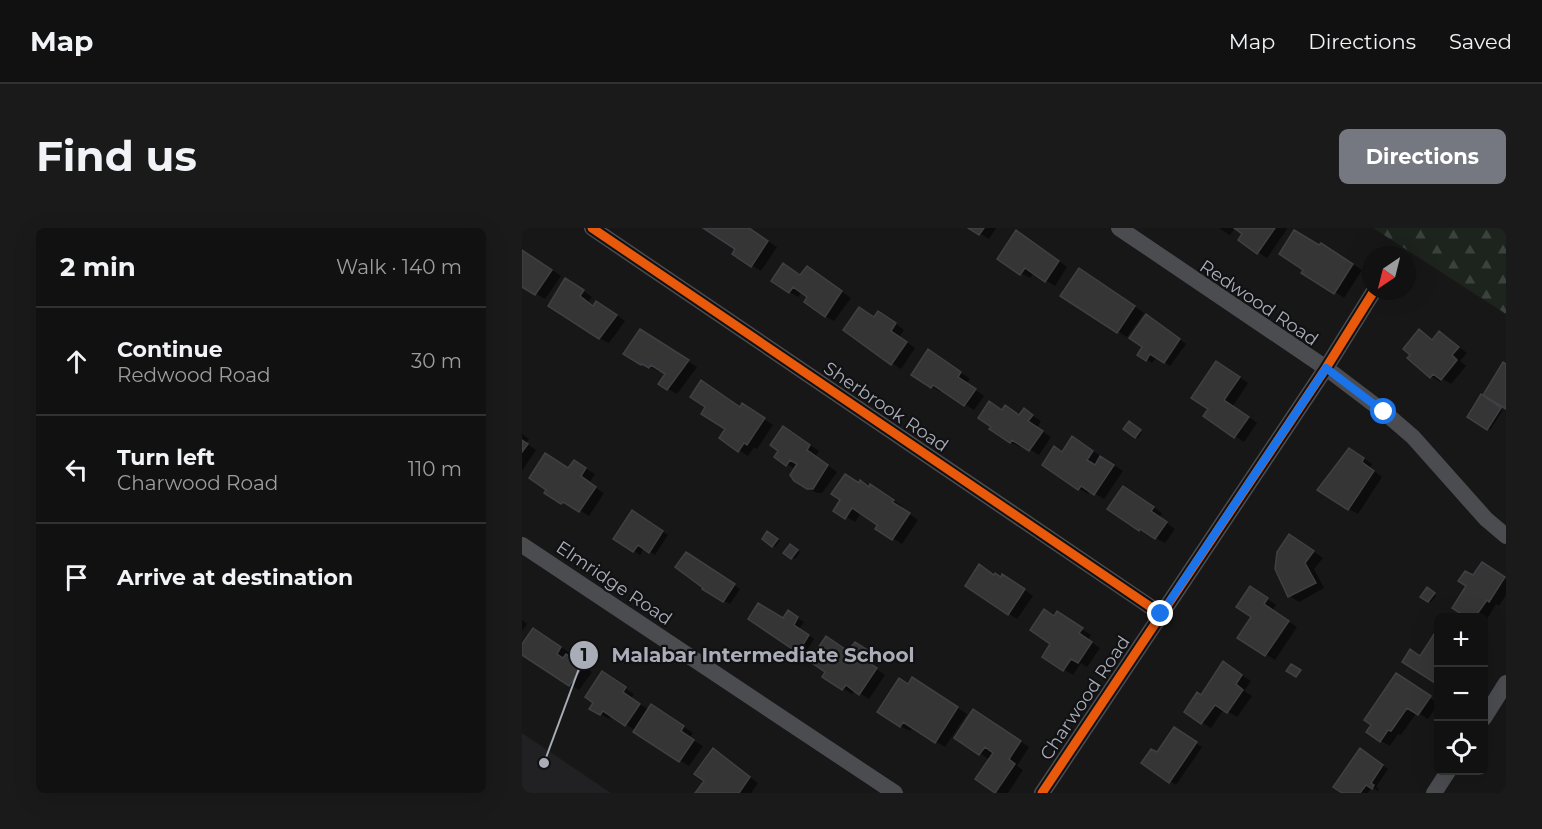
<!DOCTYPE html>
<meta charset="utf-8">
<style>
body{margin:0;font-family:Montserrat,sans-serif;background:#1a1a1a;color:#f1f3f6}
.controls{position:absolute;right:18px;bottom:18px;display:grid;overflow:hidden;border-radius:9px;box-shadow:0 6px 24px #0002}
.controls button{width:54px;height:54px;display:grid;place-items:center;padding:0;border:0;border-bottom:2px solid #303131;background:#111;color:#f1f3f6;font:30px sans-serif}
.compass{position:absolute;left:840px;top:18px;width:54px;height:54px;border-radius:50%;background:#111;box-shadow:0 6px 24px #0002;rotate:215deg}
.stop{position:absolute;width:18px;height:18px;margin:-14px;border:4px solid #1a73e8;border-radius:50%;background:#fff}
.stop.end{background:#1a73e8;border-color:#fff;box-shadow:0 2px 6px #0008}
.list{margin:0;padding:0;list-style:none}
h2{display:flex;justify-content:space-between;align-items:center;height:78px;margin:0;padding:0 24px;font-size:26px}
h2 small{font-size:20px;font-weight:400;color:#9c9d9f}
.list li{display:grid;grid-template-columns:39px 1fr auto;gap:18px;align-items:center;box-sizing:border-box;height:108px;padding:0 24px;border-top:2px solid #303131}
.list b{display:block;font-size:22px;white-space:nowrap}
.list p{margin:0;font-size:20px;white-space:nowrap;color:#9c9d9f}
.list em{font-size:20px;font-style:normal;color:#9c9d9f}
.icon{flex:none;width:33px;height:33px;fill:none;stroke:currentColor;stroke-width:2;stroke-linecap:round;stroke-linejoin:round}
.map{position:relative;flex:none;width:984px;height:565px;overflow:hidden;border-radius:9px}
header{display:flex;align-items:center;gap:36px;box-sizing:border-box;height:84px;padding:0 30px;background:#111;border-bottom:2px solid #303131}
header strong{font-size:28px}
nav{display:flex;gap:33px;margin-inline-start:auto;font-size:21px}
.intro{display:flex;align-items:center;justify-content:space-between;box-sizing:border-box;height:144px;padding:0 36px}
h1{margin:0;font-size:42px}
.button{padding:15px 27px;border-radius:9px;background:#757880;color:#fff;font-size:21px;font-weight:700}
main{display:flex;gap:36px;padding:0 36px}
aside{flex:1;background:#111;border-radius:9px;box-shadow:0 6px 24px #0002}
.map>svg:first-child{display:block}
.built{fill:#212123}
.forest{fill:url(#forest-firs)}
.shadow{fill:#0007}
.building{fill:#353536;stroke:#3f4043;stroke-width:1.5}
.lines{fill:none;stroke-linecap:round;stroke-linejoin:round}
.street{stroke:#4b4c50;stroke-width:16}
.cycleway-casing{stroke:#111113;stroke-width:13}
.cycleway{stroke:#e8590c;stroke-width:9}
.route{stroke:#1a73e8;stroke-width:8}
.labels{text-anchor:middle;stroke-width:4.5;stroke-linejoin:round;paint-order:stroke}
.street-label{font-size:18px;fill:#a8adb8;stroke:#111113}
.leader{fill:none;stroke:#a8adb8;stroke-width:2}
.callout-dot{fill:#a8adb8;stroke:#111113;stroke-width:2}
.mark-label{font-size:18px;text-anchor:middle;font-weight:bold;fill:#111}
.callout-label{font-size:20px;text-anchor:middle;font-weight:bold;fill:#a8adb8;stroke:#111113;stroke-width:4.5;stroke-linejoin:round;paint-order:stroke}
</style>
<header>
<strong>Map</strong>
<nav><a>Map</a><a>Directions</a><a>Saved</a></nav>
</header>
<div class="intro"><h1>Find us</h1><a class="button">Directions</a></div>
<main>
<aside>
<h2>2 min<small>Walk · 140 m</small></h2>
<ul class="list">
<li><svg class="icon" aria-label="ahead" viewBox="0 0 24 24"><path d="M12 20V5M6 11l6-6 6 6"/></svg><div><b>Continue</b><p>Redwood Road</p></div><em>30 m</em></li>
<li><svg class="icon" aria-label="left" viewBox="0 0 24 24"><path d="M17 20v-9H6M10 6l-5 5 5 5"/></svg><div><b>Turn left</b><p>Charwood Road</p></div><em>110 m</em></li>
<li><svg class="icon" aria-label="arrive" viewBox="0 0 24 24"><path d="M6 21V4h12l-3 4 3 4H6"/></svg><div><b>Arrive at destination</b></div></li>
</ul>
</aside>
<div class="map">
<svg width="984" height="565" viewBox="0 0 984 565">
<defs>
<pattern id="forest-firs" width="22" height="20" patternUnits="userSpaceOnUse" patternTransform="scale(1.5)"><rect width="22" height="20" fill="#1d241e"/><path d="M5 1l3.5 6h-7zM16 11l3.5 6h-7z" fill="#3b413d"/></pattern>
</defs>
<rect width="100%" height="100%" fill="#171717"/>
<!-- built -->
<path class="built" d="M0,505L89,565H0Z"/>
<!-- forest -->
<path class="forest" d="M851,0H984V86Z"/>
<!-- shadow -->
<path class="shadow" d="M184,0H226L255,19L239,43L212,26L215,21Z
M449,0H474L467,11Z
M697,0H713L708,7Z
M715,0H764L765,1L745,30L736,24L723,5Z
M504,10L545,39L533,58L512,45L508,50L499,45Z
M798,19L808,22L840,42L822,70L813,64Z
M0,22L39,48L23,71L0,57Z
M271,43L279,48L294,46L329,70L312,93L303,88L287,69L280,64L276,69L267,64Z
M567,47L622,85L605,109L540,68Z
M53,57L70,69L66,75L72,79L84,80L103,93L87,115L77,110Z
M366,90L382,102L377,109L393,120L379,141L337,113L353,91Z
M630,92L664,116L648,138L635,129L630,135L625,131L622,119Z
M898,103L911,112L918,105L945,125L938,133L944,138L929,156L921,151L918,154L909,148L887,130Z
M127,108L175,139L155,166L138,156L145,145L139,141L137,144L130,140L129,141L103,126Z
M416,129L448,151L444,155L462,168L452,182L420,162L419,164L410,159Z
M704,140L726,155L711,178L735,195L722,214L683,188L688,181Z
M959,168L981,182L968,202L947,188Z
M219,180L230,183L251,197L235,221L232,219L226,228L199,210Z
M502,182L519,193L515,200L529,209L517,227L499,216L498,219L488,214L481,183L498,188Z
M608,195L620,204L616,210L603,201Z
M271,205L297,223L293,229L315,244L300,265H295L285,260L273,241L254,229Z
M0,206L7,211L4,215L14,222L0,243Z
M559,215L601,243L582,271L569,263L566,266L522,237Z
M837,227L850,236L848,240L860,249L836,286L827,281Z
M52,234L73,246L67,255L82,265L67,288L51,278L49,280L40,275L47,241Z
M337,256L358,264L380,278L378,280L396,292L380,316L355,300L357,296L339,285L333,294L313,282Z
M611,265L640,285L637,290L653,301L643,315L617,301Z
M116,287L146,307L133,327L122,320L118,327L93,310Z
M246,305L258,313L253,319L242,310Z
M776,313L801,330L792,341L802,360L777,374L768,368L755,341Z
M269,318L278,324L273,331L264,325Z
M960,336L984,351V367L977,378L974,376L962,396V389H947L932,380Z
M183,337L218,361L208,376L182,361Z
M479,350L490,353L511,368L495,391L486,385Z
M908,363L914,368L909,374L900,369Z
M737,365L754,377L750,383L775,399L753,432L718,410L732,388Z
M266,384L282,394L277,401L292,411L282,427L276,424Z
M532,389L544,391L569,407L566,412L578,420L565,439L559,435L551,447L522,428L530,415Z
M0,392L5,396L0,403Z
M916,402V455L882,434L899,430Z
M21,407L48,425L46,428L70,444L57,462L0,425V418Z
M343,421L355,429L350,438L363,447L347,471L333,462L330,466L302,448L327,425Z
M711,441L729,453L722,463L730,468L715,489L702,481L689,500L664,484Z
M89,451L112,466L109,470L127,482L139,483L171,505L167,510L181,518L167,538L90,487L87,491L78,486Z
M884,452L916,476L906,491L895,484L879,507L876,506L868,518L859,513Z
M400,457L445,486L423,519L391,499L388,503L378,498L387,458Z
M461,488L507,519L495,538L501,542L486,565H477L455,550L468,532L434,509Z
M658,505L680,519L654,557L648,553Z
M191,522L236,555L229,565H175L184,553Z
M844,526L866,541L854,559L857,561L856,563L850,559L846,565H823Z"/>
<!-- building -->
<path class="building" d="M181,0H227L246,13L229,39L210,26L213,21Z
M446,0H462L457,7Z
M712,0H753L735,26L716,12L720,6Z
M494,2L537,33L523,54L503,40L498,47L475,31Z
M772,2L797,17L799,15L831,36L812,66L779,45L781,42L757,26Z
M0,22L30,42L13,67L0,59Z
M261,35L278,47L285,38L320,63L303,89L282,74L285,69L271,59L267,65L249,53Z
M557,40L613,78L595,105L538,68Z
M43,50L62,62L58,68L71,78L74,73L95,87L77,111L26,78Z
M337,79L352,89L356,83L374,95L369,103L385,114L369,137L321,102Z
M624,86L658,111L642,135L628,126L624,133L615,127L620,119L607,110Z
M118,101L167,132L145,162L136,156L143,146L129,137L127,140L120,136L119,137L101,126Z
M897,101L910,112L917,103L937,119L930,127L935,132L919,152L911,146L908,150L885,130L888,127L881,121Z
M406,121L439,144L436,149L454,161L442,178L411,157L409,160L389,147Z
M694,133L718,149L702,172L727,189L712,210L681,188L686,181L669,170Z
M981,134L984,136V181L961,167Z
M179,152L218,179L220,175L243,190L225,217L222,215L216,224L197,210L203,201L179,186L183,179L168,169Z
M959,166L979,180L965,202L945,189Z
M467,173L480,182L483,177L497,187L502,180L511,187L506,193L521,203L507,223L490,212L488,215L467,201L469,199L456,190Z
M607,193L619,202L613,210L601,201Z
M261,198L288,217L285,222L306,237L291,261H285L272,253L268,247L275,236L268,232L264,238L252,229L256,223L248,217Z
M550,208L571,223L565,232L573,237L578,228L592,237L572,267L559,258L556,262L520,237L532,218L540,224Z
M0,212L6,216L0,224Z
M827,220L842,230L840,234L852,243L826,282L795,262Z
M23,225L46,240L52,232L64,240L59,248L74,259L57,284L41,274L39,276L22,265L24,262L7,250Z
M323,246L337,255L338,252L347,259L348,256L372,272L370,274L388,285L370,312L353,301L355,297L330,280L323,291L311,283L318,272L309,266Z
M601,258L632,279L629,283L645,294L633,311L618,301L617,303L585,281Z
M110,282L141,303L127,325L116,317L111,324L91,311Z
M245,303L256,311L250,319L240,311Z
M767,306L792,323L783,335L794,355L766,369L753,341L755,324Z
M268,316L276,322L269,331L261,325Z
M164,324L213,356L201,374L180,361L181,360L153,339Z
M960,334L983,349L967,374L965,372L953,389H944L930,380L944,358L936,353L943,343L951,347Z
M457,336L472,347L473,345L479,349L480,346L503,361L486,387L443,358Z
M728,358L746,370L742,376L767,393L743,428L715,410L729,389L714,379Z
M905,359L913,365L906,374L898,369Z
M236,375L261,390L266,382L276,389L272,397L287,407L276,425L226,391Z
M522,381L532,388L535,383L561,400L557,405L570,414L556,435L549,431L541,443L520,429L528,416L508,402Z
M11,400L39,419L35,426L41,430L44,426L61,438L47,458L0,427V416Z
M916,400V450L913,455L880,434L888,421L898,428Z
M304,408L326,423L333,414L347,423L341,431L355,440L337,467L324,457L320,462L300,449L303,444L287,433Z
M701,433L720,447L714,456L721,462L705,485L693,477L679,496L662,484L675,464L679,467Z
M769,436L779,442L774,449L764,443Z
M80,443L104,459L101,464L118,476L103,498L81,483L78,487L67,481L71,475L63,469Z
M874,445L909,468L896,487L885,480L869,503L866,502L858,514L844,504L849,497L842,492Z
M390,449L436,479L413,515L381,494L378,499L355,484L377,450L386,456Z
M129,476L162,498L159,503L172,512L157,534L111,504Z
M451,481L499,513L487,531L493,536L473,565L453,551L471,525L463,519L457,527L432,510Z
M652,499L675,514L647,555L619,535L629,521L635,524Z
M191,520L228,549L217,565H173L182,553L172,546Z
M838,520L861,537L849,555L852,557L850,561L844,557L838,565H820L811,559Z"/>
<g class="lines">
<!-- street -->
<path class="street" d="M70,0L639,386
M597,0L804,140L862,184L891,209L964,291L984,308
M0,317L373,565
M962,490L984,455
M520,565L804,140L852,63
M912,565L927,542"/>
<defs>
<path id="cycleway" d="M70,0L639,386
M520,565L804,140L852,63"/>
</defs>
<!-- cycleway casing -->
<use href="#cycleway" class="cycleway-casing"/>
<!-- cycleway -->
<use href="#cycleway" class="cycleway"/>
</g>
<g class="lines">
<!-- route -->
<path class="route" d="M639,386L804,140L862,184"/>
</g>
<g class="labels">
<!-- street labels -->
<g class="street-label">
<text transform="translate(737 75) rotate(34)" y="6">Redwood Road</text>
<text transform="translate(364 179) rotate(34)" y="6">Sherbrook Road</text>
<text transform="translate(92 355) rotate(34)" y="6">Elmridge Road</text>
<text transform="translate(563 470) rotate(-56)" y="6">Charwood Road</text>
</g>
</g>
<!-- callouts -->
<path class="leader" d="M22 535L62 427"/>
<g class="callout-dot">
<circle cx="22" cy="535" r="6"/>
<circle cx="62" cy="427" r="15"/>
</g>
<g class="mark-label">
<text x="62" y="433">1</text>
</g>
<g class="callout-label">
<text x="241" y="434">Malabar Intermediate School</text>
</g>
</svg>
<div class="controls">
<button>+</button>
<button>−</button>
<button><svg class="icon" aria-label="locate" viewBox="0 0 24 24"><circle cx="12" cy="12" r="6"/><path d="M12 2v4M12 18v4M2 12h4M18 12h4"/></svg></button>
</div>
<svg class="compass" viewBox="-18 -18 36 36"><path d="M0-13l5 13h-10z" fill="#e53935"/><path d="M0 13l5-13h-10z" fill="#9c9d9f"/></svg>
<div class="stop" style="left:862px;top:184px"></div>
<div class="stop end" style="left:639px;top:386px"></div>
</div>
</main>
